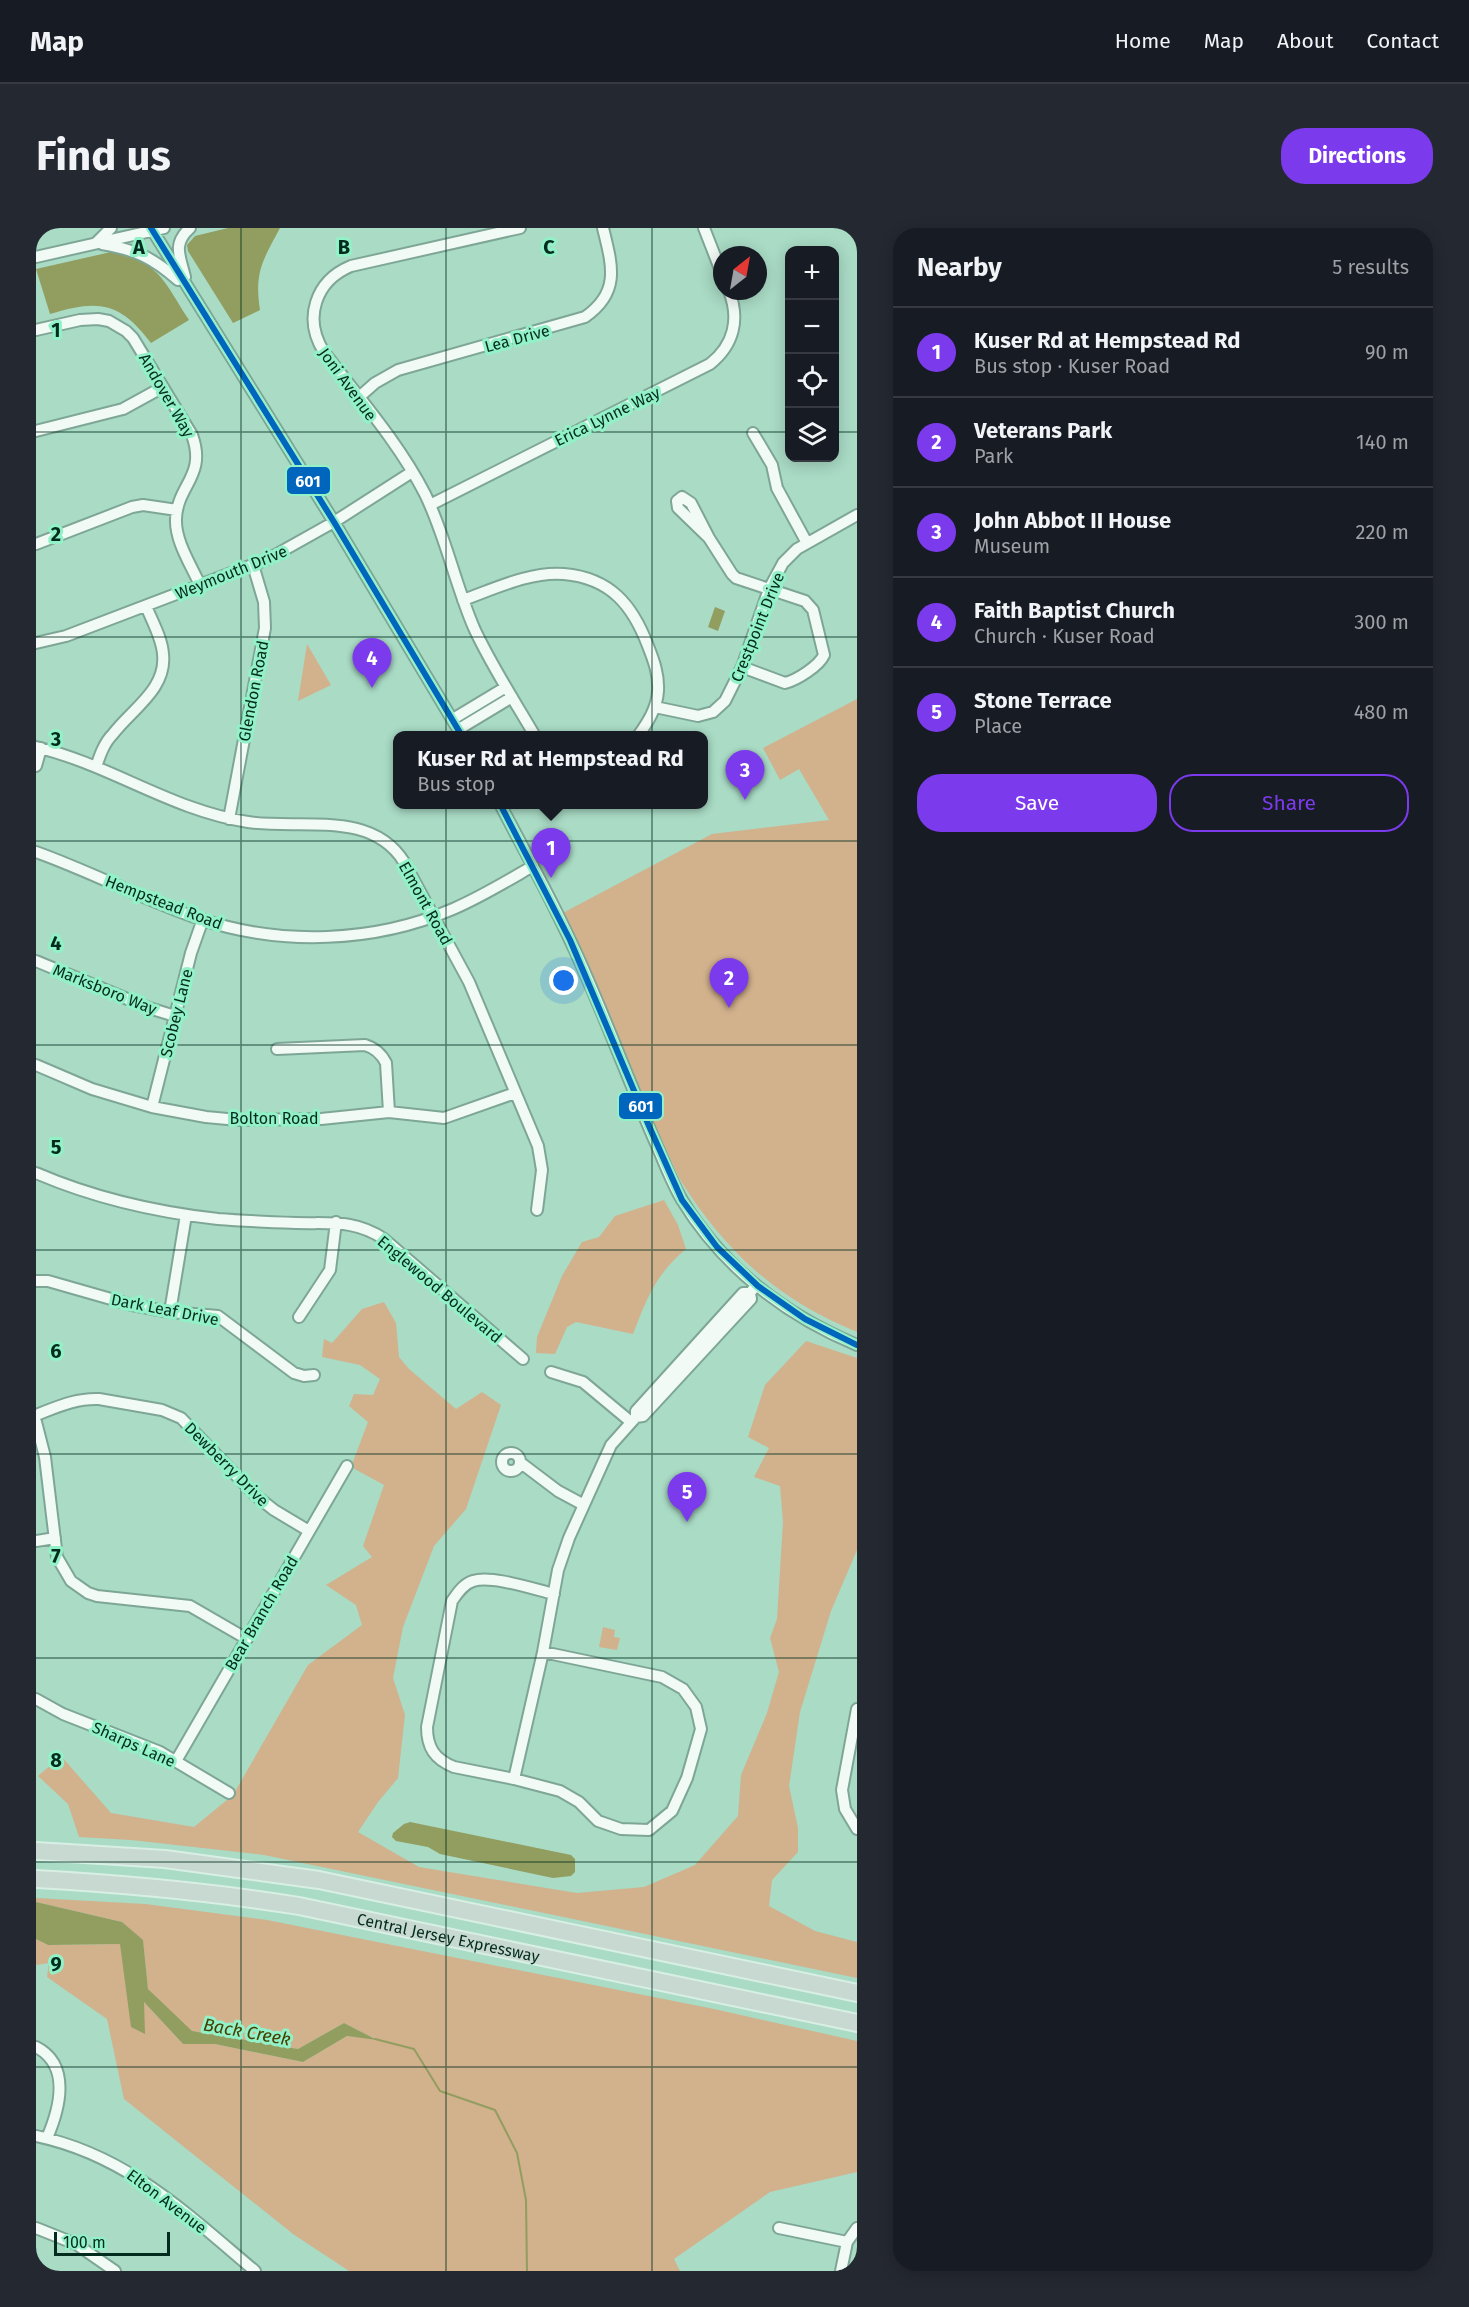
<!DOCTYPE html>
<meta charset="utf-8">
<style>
body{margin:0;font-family:"Fira Sans",sans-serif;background:#242831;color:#f1f3f6}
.controls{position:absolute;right:18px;top:18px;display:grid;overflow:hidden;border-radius:12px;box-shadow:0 3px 15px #0003}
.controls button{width:54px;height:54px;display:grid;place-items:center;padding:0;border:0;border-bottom:2px solid #363941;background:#171b24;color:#f1f3f6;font:30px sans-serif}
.compass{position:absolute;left:677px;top:18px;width:54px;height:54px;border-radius:50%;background:#171b24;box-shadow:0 3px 15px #0003;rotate:31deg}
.scale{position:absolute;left:18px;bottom:15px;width:116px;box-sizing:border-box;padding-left:6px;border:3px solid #022d1e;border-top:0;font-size:16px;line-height:21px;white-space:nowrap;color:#022d1e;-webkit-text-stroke:4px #93f1c8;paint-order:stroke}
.you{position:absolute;left:528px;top:753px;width:21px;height:21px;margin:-15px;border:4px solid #fff;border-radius:50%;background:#1a73e8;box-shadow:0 0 0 9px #1a73e833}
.badge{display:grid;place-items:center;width:39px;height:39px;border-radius:50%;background:#7c3aed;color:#fff;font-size:20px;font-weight:700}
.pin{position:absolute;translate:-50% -50px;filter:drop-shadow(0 2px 3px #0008)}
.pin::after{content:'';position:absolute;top:32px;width:21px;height:18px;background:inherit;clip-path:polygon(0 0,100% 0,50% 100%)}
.popup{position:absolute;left:357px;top:503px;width:315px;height:78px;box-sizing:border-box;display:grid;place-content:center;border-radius:12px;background:#171b24;filter:drop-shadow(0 2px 4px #0005);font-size:20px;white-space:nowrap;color:#9ea1a6}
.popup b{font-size:22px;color:#f1f3f6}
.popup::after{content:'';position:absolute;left:50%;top:100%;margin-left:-12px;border:12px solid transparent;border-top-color:#171b24}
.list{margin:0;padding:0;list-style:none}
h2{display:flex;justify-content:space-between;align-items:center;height:78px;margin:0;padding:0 24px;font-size:26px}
h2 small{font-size:20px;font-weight:400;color:#9ea1a6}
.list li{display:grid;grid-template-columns:39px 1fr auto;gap:18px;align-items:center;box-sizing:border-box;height:90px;padding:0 24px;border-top:2px solid #363941}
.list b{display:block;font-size:22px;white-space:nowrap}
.list p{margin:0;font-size:20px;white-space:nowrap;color:#9ea1a6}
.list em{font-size:20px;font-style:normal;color:#9ea1a6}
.actions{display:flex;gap:12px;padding:18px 24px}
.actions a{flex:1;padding:14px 0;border:2px solid #7c3aed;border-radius:24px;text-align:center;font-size:21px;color:#7c3aed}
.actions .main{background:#7c3aed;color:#fff}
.icon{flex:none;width:33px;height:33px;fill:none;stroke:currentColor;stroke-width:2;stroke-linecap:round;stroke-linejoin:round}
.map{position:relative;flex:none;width:821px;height:2043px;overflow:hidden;border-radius:24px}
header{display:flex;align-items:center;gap:36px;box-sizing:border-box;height:84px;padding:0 30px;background:#171b24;border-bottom:2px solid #363941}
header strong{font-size:28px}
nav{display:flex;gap:33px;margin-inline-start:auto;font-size:21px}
.intro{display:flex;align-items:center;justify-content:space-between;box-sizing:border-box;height:144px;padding:0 36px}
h1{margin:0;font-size:42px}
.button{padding:15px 27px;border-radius:24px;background:#7c3aed;color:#fff;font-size:21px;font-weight:700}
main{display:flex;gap:36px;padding:0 36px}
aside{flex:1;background:#171b24;border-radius:24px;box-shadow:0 3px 15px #0003}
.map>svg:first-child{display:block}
.green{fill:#d2b18d}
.water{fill:#929d60}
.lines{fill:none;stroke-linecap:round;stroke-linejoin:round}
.stream{stroke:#929d60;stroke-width:2}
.minor-casing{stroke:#7ea696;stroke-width:14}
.highway-casing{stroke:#d8efe5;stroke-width:20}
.minor{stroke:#f2faf6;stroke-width:10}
.highway{stroke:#c8d9d2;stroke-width:16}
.bus-1-casing{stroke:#93f1c8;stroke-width:10}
.bus-1{stroke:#0065bd;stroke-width:6}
.grid{fill:none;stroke:#022d1e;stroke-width:1.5;stroke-opacity:0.55}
.labels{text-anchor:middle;stroke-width:6;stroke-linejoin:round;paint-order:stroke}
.street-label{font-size:16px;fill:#022d1e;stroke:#93f1c8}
.water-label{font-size:18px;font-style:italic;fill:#453f00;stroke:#93f1c8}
.grid-label{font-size:20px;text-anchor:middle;font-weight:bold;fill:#022d1e;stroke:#93f1c8;stroke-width:6;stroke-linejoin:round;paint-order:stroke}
.line-badge{stroke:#93f1c8;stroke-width:2}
.badge-label{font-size:16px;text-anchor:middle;font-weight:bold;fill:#fff}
</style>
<header>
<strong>Map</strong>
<nav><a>Home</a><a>Map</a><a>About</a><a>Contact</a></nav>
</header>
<div class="intro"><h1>Find us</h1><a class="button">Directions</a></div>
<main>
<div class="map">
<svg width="821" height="2043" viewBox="0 0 821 2043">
<rect width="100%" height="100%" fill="#a9dbc5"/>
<!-- green -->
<path class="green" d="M271,416L295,457L262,473Z
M821,471V1104C740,1071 689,1023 643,950L523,687L676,606L793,592L763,541L744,552L727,520Z
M628,972L642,997L650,1021C619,1047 611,1070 597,1106L540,1094L531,1099L519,1126L500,1125L501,1109L526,1048L546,1014L563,1009L579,988Z
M348,1074L360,1095L363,1129L373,1141L420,1181L446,1164L465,1177L430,1281L398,1318L367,1399L357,1450L369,1487L362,1550L342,1574L322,1604L383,1639L541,1665L608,1659L659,1637L702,1588L705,1547L731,1485L743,1444L734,1410L741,1391L747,1294L744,1258L718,1249L733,1220L712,1209L729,1157L770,1113L821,1130V1322L795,1383L764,1484L753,1558L762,1600V1624L736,1652L733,1678L779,1703L821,1714V1750L228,1627L95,1612L43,1609L32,1576L2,1548L25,1528L75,1585L158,1599L197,1567L272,1437L326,1397L320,1377L290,1357L336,1329L327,1318L348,1257L315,1239L332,1194L313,1178L318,1166L337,1167L344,1151L324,1137L286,1129L288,1111L296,1115L326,1081Z
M567,1399L579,1402L578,1409L584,1410L581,1422L563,1419Z
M0,1670L109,1676L231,1692L678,1781L821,1813V1944L734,1964L638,2031L644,2043H313L257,2006L88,1871L71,1791L11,1749L13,1735L0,1737V1711L12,1717L84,1716L107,1773L147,1816H179L267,1834L311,1808L339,1811L308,1795L262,1821L155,1803L112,1761L107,1713L86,1694L0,1674Z"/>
<!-- water -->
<path class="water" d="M192,0H244C227,32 218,44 224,82L197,95L152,23L151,17L159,8Z
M75,24C124,33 128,54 153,92L115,115C84,74 63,71 14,86L0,41Z
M679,379L689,383L682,403L672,399Z
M374,1594L535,1627L539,1631V1644L535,1648L517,1650L404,1626L392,1619L360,1613L356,1609L357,1605L368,1596Z
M0,1674L86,1694L107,1712L112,1761L156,1803L262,1821L308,1795L341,1812L311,1808L267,1834L179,1816H147L108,1774L109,1806L95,1799L84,1716L12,1717L0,1711Z"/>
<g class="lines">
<!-- stream -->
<path class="stream" d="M339,1811L378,1821L404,1863L459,1882L481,1925L490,1972L491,2043"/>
<defs>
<path id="minor" d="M115,0L298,294L426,508
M484,0L315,38C279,53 267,91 288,124C323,170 363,215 389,266C410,309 419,356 438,400C455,437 478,472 499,508
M668,0L686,46
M60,15L75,0
M66,16C100,22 116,29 142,52
M0,29L128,0
M149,49C144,28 136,16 154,0
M0,102L44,92L62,91L73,93L90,103L97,110L156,207C171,248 141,257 140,291C139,313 155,337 164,357
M322,170L339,155L362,142L549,89C585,64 576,37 567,0
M0,203L87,181L127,159
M717,205L736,237L741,260L771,315
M394,277L674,136C698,117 704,91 693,63
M673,310L642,280L641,273L646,269L655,275L673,310L696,346L700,350L769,373L777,382L788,427C783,438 761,452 749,455L706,439
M0,316L96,279L107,277L141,282
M427,372C458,361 495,343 528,346C575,350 597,378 612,418C618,433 623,447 622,463C621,480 612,494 602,508
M0,415L30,408L232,331L298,294L376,244
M619,479L662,488L677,484L689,473L706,439L733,361L747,335L761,321L821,287
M417,491L470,459
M423,501L476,469
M0,519C73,536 137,583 212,594C264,602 335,581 368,634L433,754L502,918L506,942L501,982
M0,538L5,520
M60,539C64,527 68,515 77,506C96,481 131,461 127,426C126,410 116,393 110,378
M464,576C496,637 529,696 555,759C578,812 598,866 621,918C629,936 636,955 646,972C687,1039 749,1087 821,1117
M193,591L229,400L228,374L217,337
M0,624C56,644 108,672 164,691C245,718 338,715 417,681C445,669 471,653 497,638
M0,733L113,780L139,788
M241,821L329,817C339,820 345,825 350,835L353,884
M0,837L56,861L116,879L170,889L202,892L285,891L353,884L408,890L479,865
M116,879L155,725L167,691
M0,945C58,970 119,984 182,991C208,993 234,994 260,995C294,996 318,991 348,1011L487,1131
M0,1053H12L96,1077L134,1084L182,1088L258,1145L268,1148L278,1147
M134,1084L150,987
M263,1089L294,1042L300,994
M515,1144L547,1154L595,1194
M0,1187C21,1179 40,1170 63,1171L126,1182L145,1190L219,1267L238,1282L273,1303
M600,1189V1183L707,1065H714L718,1060
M0,1194L9,1229L21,1329L35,1353L52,1365L61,1368L154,1378L211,1411
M466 1234a9 9 0 1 1 18 0a9 9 0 1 1-18 0Z
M485,1235L522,1263L548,1277
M0,1313L19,1310
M518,1366C497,1361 456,1347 437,1353C427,1356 421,1366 416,1373L391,1499C391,1519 398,1531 418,1539L478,1551L507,1424L522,1342L533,1310L575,1217L600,1189L607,1188L715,1071L714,1065
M0,1471L27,1486L124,1524L193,1565
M821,1481L806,1562L809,1581L821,1601
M140,1533L311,1238
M478,1551L524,1563L543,1574L562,1593L585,1601L613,1602L636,1583L651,1550L665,1501L660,1479L647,1461L626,1449L507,1424
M0,1819C35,1837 24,1880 11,1910
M0,1908C91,1927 151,1986 219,2043
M0,2000L40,2016L79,2043
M743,2000L811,2014
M805,2043L811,2014L821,2000"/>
<g id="highway">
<path d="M0,1623L129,1631L283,1652L821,1765"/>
<path id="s1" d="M0,1651C88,1656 176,1664 263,1678L821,1795"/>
</g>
</defs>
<!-- minor casing -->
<use href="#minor" class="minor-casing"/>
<!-- highway casing -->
<use href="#highway" class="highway-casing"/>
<!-- minor -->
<use href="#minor" class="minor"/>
<!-- highway -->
<use href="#highway" class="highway"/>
<defs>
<path id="bus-1" d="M115,0L298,294L426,508
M464,576L534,712L613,898L646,972L681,1019L722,1058L769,1091L821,1117"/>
</defs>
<!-- bus-1 casing -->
<use href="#bus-1" class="bus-1-casing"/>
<!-- bus-1 -->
<use href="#bus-1" class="bus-1"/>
</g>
<!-- grid -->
<path class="grid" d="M205,0V2043M410,0V2043M616,0V2043M0,204H754M798,204H821M0,409H821M0,613H821M0,817H821M0,1022H821M0,1226H821M0,1430H821M0,1634H821M0,1839H821"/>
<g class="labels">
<!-- street labels -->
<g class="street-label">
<text transform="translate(481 110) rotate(-15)" y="6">Lea Drive</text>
<text transform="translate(312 156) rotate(54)" y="6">Joni Avenue</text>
<text transform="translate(131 167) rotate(60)" y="6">Andover Way</text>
<text transform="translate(571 188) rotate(-26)" y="6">Erica Lynne Way</text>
<text transform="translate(195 344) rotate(-22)" y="6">Weymouth Drive</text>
<text transform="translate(721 399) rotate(-68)" y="6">Crestpoint Drive</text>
<text transform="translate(217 463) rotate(-79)" y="6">Glendon Road</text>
<text transform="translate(128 674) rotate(21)" y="6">Hempstead Road</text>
<text transform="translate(390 675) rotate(61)" y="6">Elmont Road</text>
<text transform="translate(69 761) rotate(22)" y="6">Marksboro Way</text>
<text transform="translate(140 785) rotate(-76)" y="6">Scobey Lane</text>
<text x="238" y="896">Bolton Road</text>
<text transform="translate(404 1061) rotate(40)" y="6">Englewood Boulevard</text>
<text transform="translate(129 1081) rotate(11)" y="6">Dark Leaf Drive</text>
<text transform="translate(191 1236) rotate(45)" y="6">Dewberry Drive</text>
<text transform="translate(225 1385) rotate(-60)" y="6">Bear Branch Road</text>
<text transform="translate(98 1516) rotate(24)" y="6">Sharps Lane</text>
<text dy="6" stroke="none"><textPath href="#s1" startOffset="417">Central Jersey Expressway</textPath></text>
<text transform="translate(131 1973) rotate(37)" y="6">Elton Avenue</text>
</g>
<!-- water labels -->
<g class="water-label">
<text transform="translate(211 1804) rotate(10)" y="6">Back Creek</text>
</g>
</g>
<g class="grid-label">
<text x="103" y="26">A</text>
<text x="308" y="26">B</text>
<text x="513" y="26">C</text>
<text x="20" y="109">1</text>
<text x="20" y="313">2</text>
<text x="20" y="518">3</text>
<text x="20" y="722">4</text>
<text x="20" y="926">5</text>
<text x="20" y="1130">6</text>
<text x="20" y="1335">7</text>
<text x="20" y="1539">8</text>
<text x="20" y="1743">9</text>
</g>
<g class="line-badge">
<rect x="250" y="238" width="45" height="29" rx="6" fill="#0065bd"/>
<rect x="582" y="864" width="45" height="28" rx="6" fill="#0065bd"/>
</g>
<g class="badge-label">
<text x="272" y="259">601</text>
<text x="605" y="884">601</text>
</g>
</svg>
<div class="controls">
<button>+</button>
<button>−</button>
<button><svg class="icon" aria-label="locate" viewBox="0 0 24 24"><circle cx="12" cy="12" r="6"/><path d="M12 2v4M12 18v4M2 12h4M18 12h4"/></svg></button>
<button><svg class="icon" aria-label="layers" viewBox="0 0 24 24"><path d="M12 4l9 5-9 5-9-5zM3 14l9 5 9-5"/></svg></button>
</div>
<svg class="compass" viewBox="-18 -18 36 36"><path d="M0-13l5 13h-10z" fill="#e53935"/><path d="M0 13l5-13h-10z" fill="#9ea1a6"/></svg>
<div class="scale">100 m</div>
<div class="you"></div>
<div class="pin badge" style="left:515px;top:650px">1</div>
<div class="popup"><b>Kuser Rd at Hempstead Rd</b>Bus stop</div>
<div class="pin badge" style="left:693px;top:780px">2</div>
<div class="pin badge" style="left:709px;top:572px">3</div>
<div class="pin badge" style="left:336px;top:460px">4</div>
<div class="pin badge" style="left:651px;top:1294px">5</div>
</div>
<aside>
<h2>Nearby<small>5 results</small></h2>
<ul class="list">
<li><span class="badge">1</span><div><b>Kuser Rd at Hempstead Rd</b><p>Bus stop · Kuser Road</p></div><em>90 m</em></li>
<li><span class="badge">2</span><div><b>Veterans Park</b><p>Park</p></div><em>140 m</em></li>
<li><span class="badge">3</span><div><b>John Abbot II House</b><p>Museum</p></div><em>220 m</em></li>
<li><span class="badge">4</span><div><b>Faith Baptist Church</b><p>Church · Kuser Road</p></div><em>300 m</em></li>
<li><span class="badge">5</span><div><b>Stone Terrace</b><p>Place</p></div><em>480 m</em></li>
</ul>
<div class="actions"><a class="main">Save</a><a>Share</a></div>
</aside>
</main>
